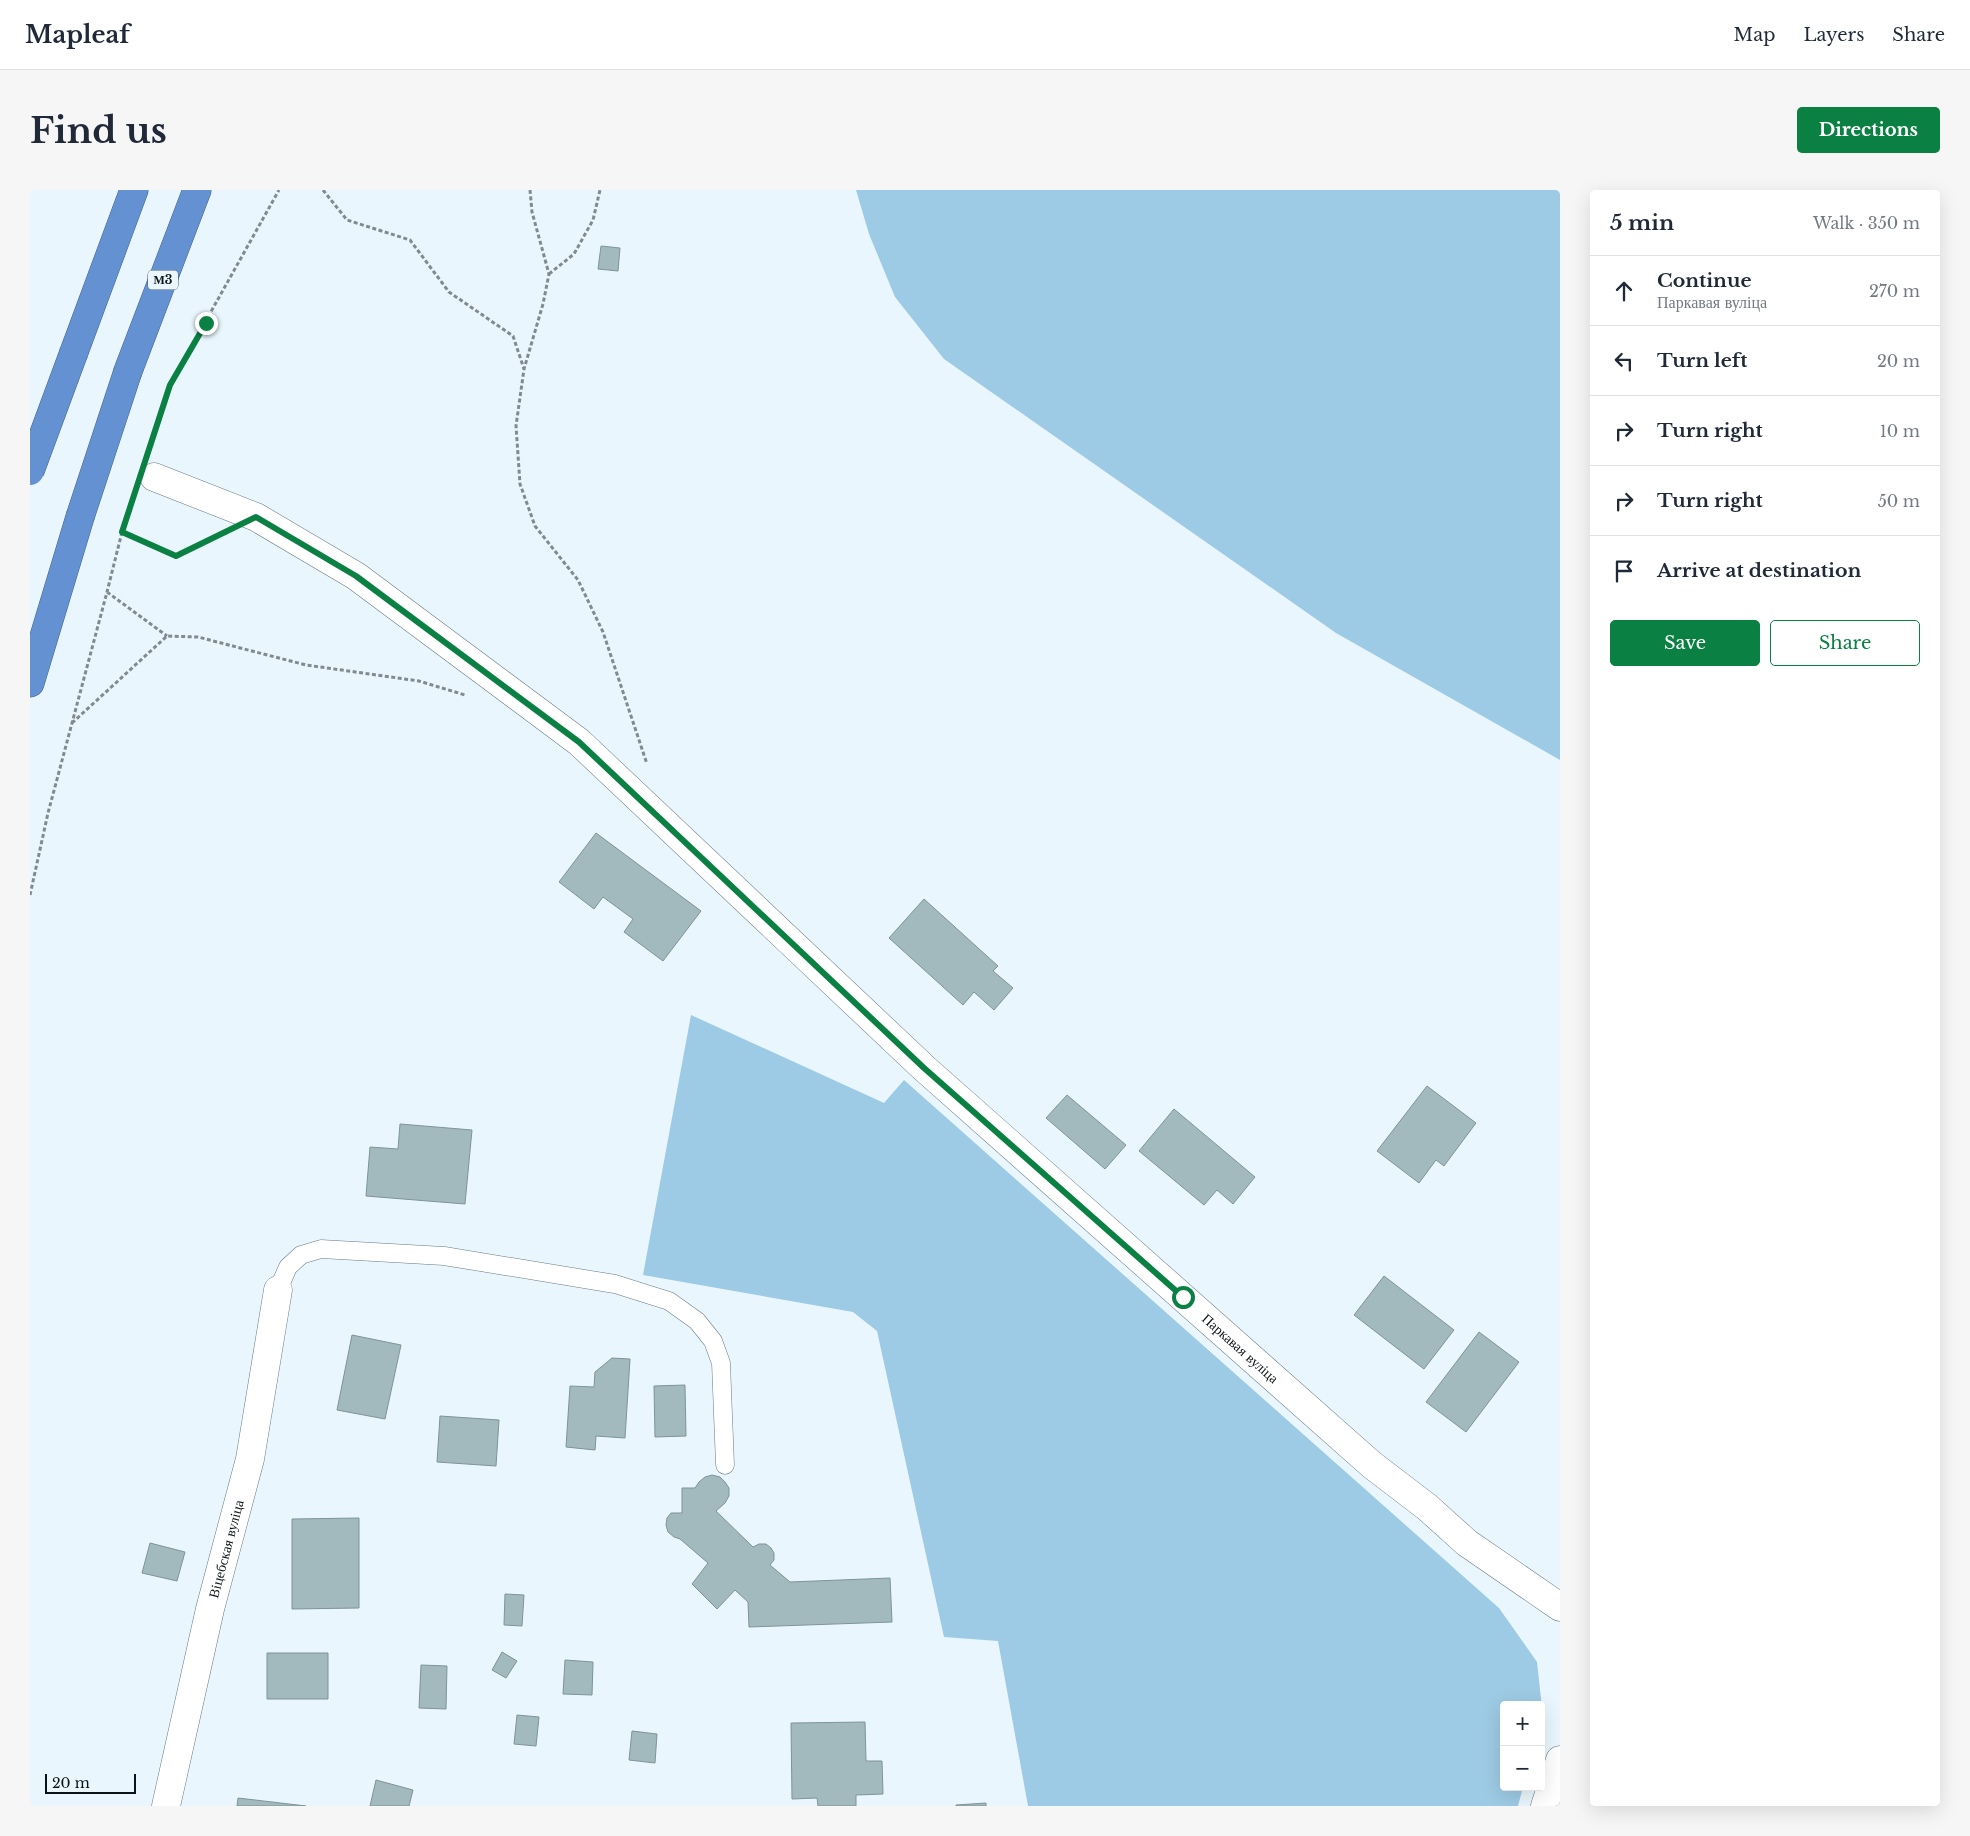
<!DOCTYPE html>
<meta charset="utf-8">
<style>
body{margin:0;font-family:"Libre Baskerville",serif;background:#f6f6f7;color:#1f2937}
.controls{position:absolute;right:15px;bottom:15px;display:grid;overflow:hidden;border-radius:5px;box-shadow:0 5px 20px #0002}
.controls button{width:45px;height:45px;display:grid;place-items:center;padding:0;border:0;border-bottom:1px solid #e0e1e3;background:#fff;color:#1f2937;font:25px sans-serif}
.scale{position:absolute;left:15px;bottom:12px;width:91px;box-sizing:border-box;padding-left:5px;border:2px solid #0c1317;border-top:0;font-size:14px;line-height:18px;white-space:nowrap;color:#0c1317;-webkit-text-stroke:4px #eaf6fd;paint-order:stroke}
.stop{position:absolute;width:15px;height:15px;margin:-11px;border:4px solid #0b8043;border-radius:50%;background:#fff}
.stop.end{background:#0b8043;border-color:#fff;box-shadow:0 1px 5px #0008}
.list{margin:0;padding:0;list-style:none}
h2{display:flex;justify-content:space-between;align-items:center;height:65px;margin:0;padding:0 20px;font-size:21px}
h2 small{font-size:16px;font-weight:400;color:#747a83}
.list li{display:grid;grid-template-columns:32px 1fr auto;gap:15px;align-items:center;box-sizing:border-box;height:70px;padding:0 20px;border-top:1px solid #e0e1e3}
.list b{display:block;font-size:19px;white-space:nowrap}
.list p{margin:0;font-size:16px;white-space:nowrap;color:#747a83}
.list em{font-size:16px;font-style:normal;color:#747a83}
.actions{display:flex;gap:10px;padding:15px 20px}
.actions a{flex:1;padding:11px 0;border:1px solid #0b8043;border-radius:5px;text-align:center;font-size:18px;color:#0b8043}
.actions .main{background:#0b8043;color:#fff}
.icon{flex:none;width:28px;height:28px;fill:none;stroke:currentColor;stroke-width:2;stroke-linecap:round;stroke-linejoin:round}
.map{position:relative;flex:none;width:1530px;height:1616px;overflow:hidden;border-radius:5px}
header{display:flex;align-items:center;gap:30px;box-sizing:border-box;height:70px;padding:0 25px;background:#fff;border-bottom:1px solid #e0e1e3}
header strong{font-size:24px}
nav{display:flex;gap:28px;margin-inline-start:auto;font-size:18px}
.intro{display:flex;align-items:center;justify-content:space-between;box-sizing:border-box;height:120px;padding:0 30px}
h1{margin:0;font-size:35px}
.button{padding:12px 22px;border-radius:5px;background:#0b8043;color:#fff;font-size:18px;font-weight:700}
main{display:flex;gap:30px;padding:0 30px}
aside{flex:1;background:#fff;border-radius:5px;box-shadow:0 5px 20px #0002}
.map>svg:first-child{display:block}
.green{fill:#9dcae4}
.building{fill:#a2babe;stroke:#7d9498}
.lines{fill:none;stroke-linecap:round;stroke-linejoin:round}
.lane-casing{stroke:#687a85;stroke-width:19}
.street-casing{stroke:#687a85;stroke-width:29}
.highway-casing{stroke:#456591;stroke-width:29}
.path{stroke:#818a90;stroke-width:3;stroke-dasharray:4 2.5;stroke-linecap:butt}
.lane{stroke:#fff;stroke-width:18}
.street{stroke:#fff;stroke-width:28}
.highway{stroke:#6391d2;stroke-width:28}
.highway-bridge-casing{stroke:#456591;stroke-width:29;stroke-linecap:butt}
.path-bridge{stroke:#818a90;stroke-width:3;stroke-dasharray:4 2.5;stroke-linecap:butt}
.highway-bridge{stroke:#6391d2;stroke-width:28}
.route{stroke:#0b8043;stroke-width:6}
.labels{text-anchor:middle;stroke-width:4;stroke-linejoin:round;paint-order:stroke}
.shield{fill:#eaf6fd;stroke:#4f575c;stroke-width:1}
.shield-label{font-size:12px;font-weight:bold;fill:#0c1317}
.street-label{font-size:14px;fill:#0c1317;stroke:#eaf6fd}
</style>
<header>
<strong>Mapleaf</strong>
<nav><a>Map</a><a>Layers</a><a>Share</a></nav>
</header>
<div class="intro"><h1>Find us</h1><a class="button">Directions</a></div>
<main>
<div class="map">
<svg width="1530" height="1616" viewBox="0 0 1530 1616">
<rect width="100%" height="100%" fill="#eaf6fd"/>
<!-- green -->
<path class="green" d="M826,0H1530V570L1306,443L914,169L865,107L839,44Z
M661,825L854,913L874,890L1469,1418L1507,1472L1513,1527L1511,1532V1515H1474V1597H1493L1488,1616H998L968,1451L914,1447L847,1141L823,1122L613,1085Z"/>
<!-- building -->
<path class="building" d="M571,56L590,58L588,81L568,79Z
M566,643L671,721L633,771L594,742L603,729L573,707L564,719L529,692Z
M894,709L968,776L963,781L983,798L964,820L944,802L933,815L859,748Z
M1397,896L1446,933L1414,976L1406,970L1389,993L1347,961Z
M1037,905L1096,955L1075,979L1016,928Z
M1144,919L1225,987L1203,1014L1187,1000L1174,1015L1109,961Z
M370,934L442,940L435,1014L336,1006L340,957L368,959Z
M1354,1086L1424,1140L1394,1179L1324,1125Z
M1449,1142L1489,1172L1436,1242L1396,1212Z
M322,1145L371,1155L355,1229L307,1220Z
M582,1168L600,1169L595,1248L566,1246L565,1260L536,1257L540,1196L564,1197L565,1182Z
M655,1195L656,1246L625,1247L624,1196Z
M410,1226L469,1230L466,1276L407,1272Z
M682,1285L690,1287L695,1292L699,1298V1306L695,1313L686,1321L723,1357L729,1354H736L741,1358L744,1363V1370L740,1375L760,1392L860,1388L862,1432L719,1437L718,1412L705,1400L687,1419L662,1394L678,1373L650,1349L644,1347L638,1342L636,1335L637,1328L641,1323H652V1298H665L669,1292L675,1287Z
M329,1328V1418L262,1419V1329Z
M120,1353L155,1362L147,1391L112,1383Z
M475,1404L494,1405L492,1436L474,1435Z
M472,1462L487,1471L476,1488L462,1480Z
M237,1463H298V1509H237Z
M535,1470L563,1472L562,1505L533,1504Z
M391,1475L417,1476L416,1519L389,1518Z
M487,1525L509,1527L506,1556L484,1554Z
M835,1532L836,1571H852L853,1604L826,1605V1616H788L787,1608L762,1609L761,1533Z
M602,1541L627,1544L625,1573L599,1570Z
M346,1590L383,1600L379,1616H340Z
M208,1608L276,1616H207Z
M956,1613V1616H926V1615Z"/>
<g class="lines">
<defs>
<path id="lane" d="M248,1100L258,1077L271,1065L291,1059L414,1066L585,1094L639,1111L667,1131L683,1151L691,1173L695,1275"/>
<g id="street">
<path id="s1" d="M124,287L226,327L326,386L549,552L894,878L1342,1275L1397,1317L1437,1353L1530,1417"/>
<path id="s2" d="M136,1616L180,1419L220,1269L248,1100"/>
<path d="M1515,1616L1530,1570"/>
</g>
<path id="highway" d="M44,162L104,0
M98,181L167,0
M0,493L50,327"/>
</defs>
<!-- lane casing -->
<use href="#lane" class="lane-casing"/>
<!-- street casing -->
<use href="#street" class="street-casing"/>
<!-- highway casing -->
<use href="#highway" class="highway-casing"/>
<!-- path -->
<path class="path" d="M293,0L317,30L380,50L419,102L483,146L494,179
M500,0L502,22L519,84L513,114L494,179L486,236L490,294L505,336L548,390L573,442L617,574
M519,84L544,64L563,30L570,0
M140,195L249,0
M77,402L137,446
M42,533L137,446L168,447L276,475L389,491L435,505
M0,705L18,623L77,402L92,342L146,366L189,345"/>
<!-- lane -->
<use href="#lane" class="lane"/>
<!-- street -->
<use href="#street" class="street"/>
<!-- highway -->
<use href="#highway" class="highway"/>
<defs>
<path id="highway-bridge" d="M0,281L44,162
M50,327L98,181"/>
</defs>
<!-- highway-bridge casing -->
<use href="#highway-bridge" class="highway-bridge-casing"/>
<!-- path-bridge -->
<path class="path-bridge" d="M92,342L140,195"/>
<!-- highway-bridge -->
<use href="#highway-bridge" class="highway-bridge"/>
</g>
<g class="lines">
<!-- route -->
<path class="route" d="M176,133L140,195L92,342L146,366L226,327L326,386L549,552L894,878L1153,1107"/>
</g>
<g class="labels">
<!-- shield labels -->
<rect class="shield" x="118" y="80.5" width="30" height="19" rx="4"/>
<g class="shield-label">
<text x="133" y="94">М3</text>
</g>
<!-- street labels -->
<g class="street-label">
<text dy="5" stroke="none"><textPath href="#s1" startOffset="1401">Паркавая вуліца</textPath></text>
<text dy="5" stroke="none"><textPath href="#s2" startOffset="264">Віцебская вуліца</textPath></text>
</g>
</g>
</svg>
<div class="controls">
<button>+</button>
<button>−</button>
</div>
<div class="scale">20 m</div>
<div class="stop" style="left:1153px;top:1107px"></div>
<div class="stop end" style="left:176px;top:133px"></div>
</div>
<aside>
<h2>5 min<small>Walk · 350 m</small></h2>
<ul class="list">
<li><svg class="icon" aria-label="ahead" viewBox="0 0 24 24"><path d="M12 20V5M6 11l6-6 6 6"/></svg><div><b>Continue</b><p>Паркавая вуліца</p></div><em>270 m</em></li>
<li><svg class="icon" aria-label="left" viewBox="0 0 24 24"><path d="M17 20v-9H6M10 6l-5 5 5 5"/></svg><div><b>Turn left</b></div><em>20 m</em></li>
<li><svg class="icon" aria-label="right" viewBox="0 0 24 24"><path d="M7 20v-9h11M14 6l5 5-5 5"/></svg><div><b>Turn right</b></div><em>10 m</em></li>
<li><svg class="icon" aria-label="right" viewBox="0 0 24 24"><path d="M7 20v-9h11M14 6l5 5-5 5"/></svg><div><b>Turn right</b></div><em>50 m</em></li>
<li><svg class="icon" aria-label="arrive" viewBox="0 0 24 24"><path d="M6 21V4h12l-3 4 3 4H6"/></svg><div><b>Arrive at destination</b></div></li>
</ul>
<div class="actions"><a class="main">Save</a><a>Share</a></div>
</aside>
</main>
